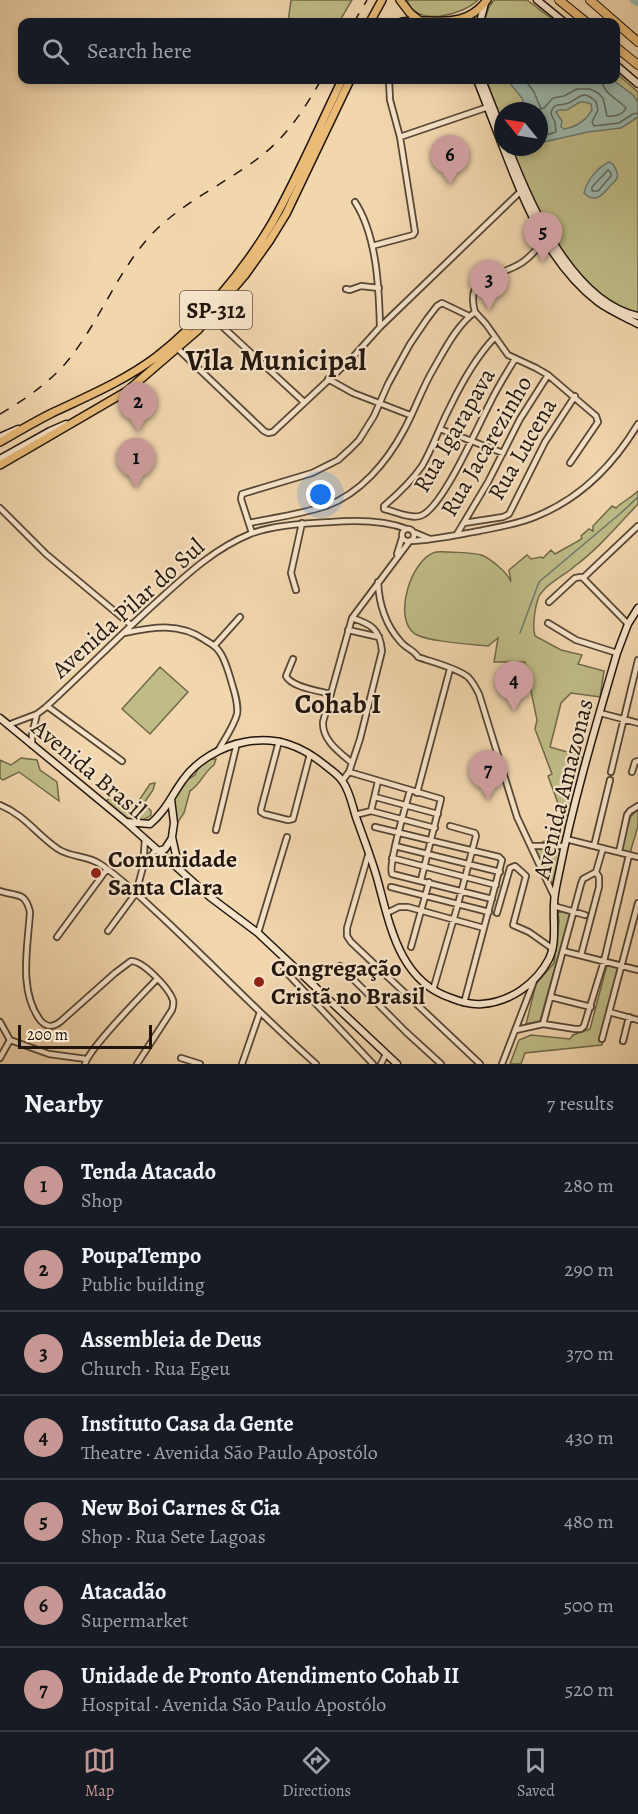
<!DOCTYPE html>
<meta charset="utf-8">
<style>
body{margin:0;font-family:Alegreya,serif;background:#20242c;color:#f1f3f6}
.compass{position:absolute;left:494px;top:102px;width:54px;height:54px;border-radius:50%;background:#171b24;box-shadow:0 3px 9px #0003;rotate:300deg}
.scale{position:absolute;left:18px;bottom:15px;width:134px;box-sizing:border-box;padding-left:6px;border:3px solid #21160d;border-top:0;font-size:16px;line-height:21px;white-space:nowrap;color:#21160d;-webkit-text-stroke:4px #f7e4ca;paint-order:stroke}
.you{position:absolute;left:321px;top:495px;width:21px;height:21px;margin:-15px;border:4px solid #fff;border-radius:50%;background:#1a73e8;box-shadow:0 0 0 9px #1a73e833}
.badge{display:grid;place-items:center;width:39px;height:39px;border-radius:50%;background:#c59692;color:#111;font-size:20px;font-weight:700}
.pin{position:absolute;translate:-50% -50px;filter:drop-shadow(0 2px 3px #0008)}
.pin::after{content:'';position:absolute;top:32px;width:21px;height:18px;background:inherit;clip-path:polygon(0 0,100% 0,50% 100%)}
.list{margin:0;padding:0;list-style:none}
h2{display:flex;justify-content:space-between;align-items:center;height:78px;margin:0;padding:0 24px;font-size:26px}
h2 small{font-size:20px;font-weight:400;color:#9ea1a6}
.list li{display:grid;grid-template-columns:39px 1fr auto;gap:18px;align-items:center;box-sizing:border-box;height:84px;padding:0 24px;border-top:2px solid #363941}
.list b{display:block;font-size:22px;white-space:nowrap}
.list p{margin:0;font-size:20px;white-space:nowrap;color:#9ea1a6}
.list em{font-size:20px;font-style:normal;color:#9ea1a6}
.icon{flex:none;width:33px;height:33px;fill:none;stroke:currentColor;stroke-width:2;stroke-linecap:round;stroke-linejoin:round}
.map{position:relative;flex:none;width:638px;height:1064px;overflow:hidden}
.search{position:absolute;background:#171b24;box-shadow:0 3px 9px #0003;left:18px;right:18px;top:18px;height:66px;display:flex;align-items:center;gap:15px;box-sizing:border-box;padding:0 21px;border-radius:12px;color:#9ea1a6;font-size:22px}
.sheet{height:666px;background:#171b24}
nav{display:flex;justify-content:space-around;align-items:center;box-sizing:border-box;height:84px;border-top:2px solid #363941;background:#171b24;font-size:16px;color:#9ea1a6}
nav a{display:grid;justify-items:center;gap:3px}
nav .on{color:#c59692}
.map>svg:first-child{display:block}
.green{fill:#bfbc87;stroke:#70694a;stroke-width:1.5}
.water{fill:#9bb9af;stroke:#6a786e;stroke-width:1.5;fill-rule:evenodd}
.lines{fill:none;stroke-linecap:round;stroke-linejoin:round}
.shore{stroke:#5e685e;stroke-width:1.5}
.stream{stroke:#6a786e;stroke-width:1.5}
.river{stroke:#9bb9af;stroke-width:8}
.street-casing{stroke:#554635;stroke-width:8}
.secondary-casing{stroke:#21160d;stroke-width:9}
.primary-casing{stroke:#21160d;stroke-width:10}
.highway-casing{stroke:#21160d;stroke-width:10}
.street{stroke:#f7e4ca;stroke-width:4.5}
.secondary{stroke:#f7e4ca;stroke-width:6}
.primary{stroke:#e9bb77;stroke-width:7}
.highway{stroke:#e9bb77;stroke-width:8}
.rail{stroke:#21160d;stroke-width:1.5;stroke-dasharray:10 10;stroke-linecap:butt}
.poi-dot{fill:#8f2418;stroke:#f7e4ca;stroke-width:2}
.labels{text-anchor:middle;stroke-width:4.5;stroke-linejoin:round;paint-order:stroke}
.shield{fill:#f7e4ca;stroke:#615446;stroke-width:1.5}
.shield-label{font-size:22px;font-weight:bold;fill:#21160d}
.street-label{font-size:24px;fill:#21160d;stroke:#f7e4ca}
.poi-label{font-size:24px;font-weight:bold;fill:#21160d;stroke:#f7e4ca;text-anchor:start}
.quarter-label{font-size:27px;font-weight:bold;fill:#21160d;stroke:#f7e4ca}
.district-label{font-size:30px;font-weight:bold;fill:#21160d;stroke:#f7e4ca}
</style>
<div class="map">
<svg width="638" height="1064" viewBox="0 0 638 1064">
<rect width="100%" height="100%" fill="#f2d6ae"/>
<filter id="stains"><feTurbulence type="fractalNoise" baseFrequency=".00333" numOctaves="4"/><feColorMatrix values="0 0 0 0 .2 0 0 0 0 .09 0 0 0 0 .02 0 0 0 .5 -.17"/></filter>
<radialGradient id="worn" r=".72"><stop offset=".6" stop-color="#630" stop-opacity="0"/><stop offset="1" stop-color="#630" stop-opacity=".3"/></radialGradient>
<!-- green -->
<path class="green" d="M291,0H352L339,22H288Z
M407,0H478C463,15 415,28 407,0Z
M494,0H527L556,22H484L489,7Z
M616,73L638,92V312C599,312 550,240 535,207C525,188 518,167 511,147H539V111H503V128L485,80H616Z
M638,491V504C617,526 599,548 575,566C565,575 551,581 542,592C535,599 532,627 535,636L561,650L582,655L578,664L604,671L600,697L571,693L561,703L550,747L581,756V758L585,759L561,844L542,842L557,837L550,817L562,814L548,776L552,774L535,729L537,720L525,662H494L498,638L488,646C470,644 429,642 415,634C392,619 411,558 436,552C439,551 477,553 481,555C490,558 508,573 511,582L509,570L527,555L531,559L541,557L543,558L551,550L555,554L580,540L582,538L581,536L589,529L593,531V526L612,506L616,508C623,501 631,498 638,491Z
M160,667L188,692L150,734L122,709Z
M21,758L37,760L40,770L57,782L59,801L19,772L3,780L0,778V760L11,765Z
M210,759H216L214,765C204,772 201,784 190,791L184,813L176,825L173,800L185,781L195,775L199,767Z
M155,783L153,790L144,803L151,811V815C133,829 120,815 105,803L111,796L131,807L136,805L150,784Z
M638,810V826L630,853L620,849L631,816Z
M535,849H561L552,886L541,869Z
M558,911L570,914L540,1021L526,1024L536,984L554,963L559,921Z
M607,965L619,968L602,1045L525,1053L521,1064H510L519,1040L531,1035L570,1039L573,1035L590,1029Z"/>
<!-- water -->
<path class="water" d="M507,80H613L633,95L638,102V117L621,128L588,132L539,143V111H526L522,98ZM580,102H585L591,104L592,110C586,120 576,127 564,129L561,127L562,121L556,112L559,110H567Z
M609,162L613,164C615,168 619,173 617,178C616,181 613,183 611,185C603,195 595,204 584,193C587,180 597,168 609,162Z"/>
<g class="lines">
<!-- shore -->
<path class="shore" d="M525,80L534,92L541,109L544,108L553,98L564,96L577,89H590L598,93L603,98L607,116C613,117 623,115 626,108C617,98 603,94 602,80
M539,137L556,132L555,122L551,114C553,103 557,106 565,104C578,102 581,86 596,102L598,110L592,122L594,126L619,123L633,114L638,113
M608,170L611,173V176L598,191H592V187Z"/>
<!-- stream -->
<path class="stream" d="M520,633L539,582L622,512L638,497"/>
<!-- river -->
<path class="river" d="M634,0L638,2"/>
<defs>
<path id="street" d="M400,137L488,107
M372,246L413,235L415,232L400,137L390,100L389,80
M346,289L350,290L361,286L379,288
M475,312L486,324L508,355L536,368L548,375L596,416L598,422L570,463
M475,312C465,277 493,278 516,266C528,261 536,249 545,240
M211,316L304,402
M380,327L521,191
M495,337C476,357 462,382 450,407C440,426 433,447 422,466C411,482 398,494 384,506V509C394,511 410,519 420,516C442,510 478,425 490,403C497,388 506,374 515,359
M176,347L264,431L268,433L273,432L353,357L380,327C379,288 377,236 355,202
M328,379L353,393L410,415
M440,429L503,453
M0,508L46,554L131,625
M249,523C274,518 301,514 326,506C360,494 387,462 404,430C415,410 422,388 434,368C445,349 457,325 475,312
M464,523L503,517L509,514L545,442L575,396
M402 535a6 6 0 1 1 12 0a6 6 0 1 1-12 0Z
M413,532L430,539
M252,533L241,499L242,494L312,473L338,460L350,449L359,440L374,416L388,384L410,344L427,319L437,306L442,303L469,316
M457,534L488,482L520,419L548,375
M411,541C434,540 456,535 479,531C498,527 519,524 537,516C581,498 614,464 638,424
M397,554L402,538
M583,578L638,526
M583,578L628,624
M378,582C379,604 385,624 400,641C405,648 414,650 418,657C432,662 457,668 468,677C473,682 476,688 479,694L517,817L554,896
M296,590L291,573L302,523
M549,602L575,578L581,577L583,578
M548,623L576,640L617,653
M348,630L379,637
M124,633C153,627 179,622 205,640C210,643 216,646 219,651C225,659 227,668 230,677C233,688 239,703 237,714C234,726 224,740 218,751
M214,646L240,617
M293,659L286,676C291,687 319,691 331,694
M47,706L122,761
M600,713L638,723
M8,725L37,714L45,708C81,675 115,640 151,607C181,580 211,550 250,534C272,525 307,523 331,522C356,520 384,520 407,529
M279,741L261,809V812L264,814L288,820L293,819L310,754
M32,745V734L37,714
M351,762C339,752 322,740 323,722L352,618L409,542
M349,772L360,739L382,651C380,629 371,624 352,618
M611,772L638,660
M632,772L635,762L638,761
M342,781L349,772L441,799L421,880
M410,790C406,806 388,863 392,874L492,899
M417,793L450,669
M375,797L438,814
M0,805C25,815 37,835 58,849C72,858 87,855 100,864C123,879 143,900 163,918C214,966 263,1017 316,1064
M371,811L435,828
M355,815L371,811L378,781
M375,827L499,857L502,860L464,1003
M216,830L237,743
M566,839L638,857
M395,846L500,872
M531,846H564
M594,846L610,780
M369,852L347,928V936L351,942L480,1064
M619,852L627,815L630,811L638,806
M392,858L496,885
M143,867L156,849
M391,887L489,912
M0,891C17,897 25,891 30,912C28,946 18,990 40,1020C46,1027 52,1028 60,1022L115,973L131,961C143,961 169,988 173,1000C174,1004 173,1006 172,1010L137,1064
M554,906L585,915
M387,913L399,907H408L484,928
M497,913L510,868L515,866L526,876L513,925L529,932L553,949
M108,931L136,893L143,867L145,839
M258,933L287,837
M57,937L107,869
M411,947L429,882
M563,951L638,970
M581,955L599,887V877L596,872
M286,960L284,968L286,972L373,1064
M340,966L406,1032L441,1064
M433,990L458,904L476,836L475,833L450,826
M551,997L591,1007
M609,1012L638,1020
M0,1022L10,1040L49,1054L86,1059
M543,1024L581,884L583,879L596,872L603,848
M516,1030L543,1024L575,1029H581L584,1026L604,961L629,855
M602,1039L638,903
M623,1041L629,1017
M0,1058L10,1040
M181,1058L200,1064
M85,1064C89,1048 143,994 157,979
M242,1064L260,1012
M381,1064L386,1054
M502,1064L534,981"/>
<path id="secondary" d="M537,0L564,22
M480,22L485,3
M616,65L638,84
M477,80L503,147
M482,80L503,133
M503,147C524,203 549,264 598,302C610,311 625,317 638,324
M508,147C530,204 572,302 638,316
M0,437L18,429
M0,459L50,431L66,424
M0,718L126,822L210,897L258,933L397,1064
M171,799L174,823L172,837L179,869
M126,822L150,824
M150,824C165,812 172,795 183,780C196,761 222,746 245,742C277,736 302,746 326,766C332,771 339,775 343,782C350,792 352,805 356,817C363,837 371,857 377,878C390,925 399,981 451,998C461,1002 471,1005 482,1004C510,1002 536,984 549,959C557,942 553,923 554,905C554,894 557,883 559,873C574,798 596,725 617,653L628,624L638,608
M158,851L165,849L172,838"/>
<path id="primary" d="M400,0L410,13L420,21
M370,22L382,0
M402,22C432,17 463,32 487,0
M0,442C17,432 34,422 52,413C88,396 124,381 156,357C200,323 244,271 272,223C298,177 319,127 342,80
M0,465L127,391L198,330L245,275L270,240L286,214L350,80"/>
<path id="highway" d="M559,0L586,22
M590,0L638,42
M616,47L638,65"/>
</defs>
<!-- street casing -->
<use href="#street" class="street-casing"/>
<!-- secondary casing -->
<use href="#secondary" class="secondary-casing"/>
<!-- primary casing -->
<use href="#primary" class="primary-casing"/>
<!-- highway casing -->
<use href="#highway" class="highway-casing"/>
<!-- street -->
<use href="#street" class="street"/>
<!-- secondary -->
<use href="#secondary" class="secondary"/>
<!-- primary -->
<use href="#primary" class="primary"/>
<!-- highway -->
<use href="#highway" class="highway"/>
<!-- rail -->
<path class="rail" d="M354,22L367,0
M0,414C24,400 46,385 65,364C99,324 116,273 151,235C184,200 230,182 266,152C290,132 306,106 321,80"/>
</g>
<!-- markers -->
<g class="poi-dot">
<circle cx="96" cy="873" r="6"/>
<circle cx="259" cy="982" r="6"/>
</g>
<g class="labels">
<!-- shield labels -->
<rect class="shield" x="180" y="291" width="72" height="38" rx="4.5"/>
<g class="shield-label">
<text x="216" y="318">SP-312</text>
</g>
<!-- street labels -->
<g class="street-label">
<text transform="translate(454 430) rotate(-60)" y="8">Rua Igarapava</text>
<text transform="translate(486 446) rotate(-60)" y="8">Rua Jacarezinho</text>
<text transform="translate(522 449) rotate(-60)" y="8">Rua Lucena</text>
<text transform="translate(128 608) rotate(-42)" y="8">Avenida Pilar do Sul</text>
<text transform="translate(89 769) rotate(40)" y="8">Avenida Brasil</text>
<text transform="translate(563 789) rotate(-76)" y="8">Avenida Amazonas</text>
</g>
<!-- poi labels -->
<g class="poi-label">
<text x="108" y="867">Comunidade<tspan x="108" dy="28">Santa Clara</tspan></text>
<text x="271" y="976">Congregação<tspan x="271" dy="28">Cristã no Brasil</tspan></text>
</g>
<!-- quarter labels -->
<g class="quarter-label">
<text x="338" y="713">Cohab I</text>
</g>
<!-- district labels -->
<g class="district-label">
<text x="276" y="370">Vila Municipal</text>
</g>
</g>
<rect width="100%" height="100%" filter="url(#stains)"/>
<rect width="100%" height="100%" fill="url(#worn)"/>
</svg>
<svg class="compass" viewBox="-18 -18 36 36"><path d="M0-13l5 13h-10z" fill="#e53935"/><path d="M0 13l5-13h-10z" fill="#9ea1a6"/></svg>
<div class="scale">200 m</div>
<div class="you"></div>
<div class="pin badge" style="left:136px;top:488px">1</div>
<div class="pin badge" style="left:138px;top:432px">2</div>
<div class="pin badge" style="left:489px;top:310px">3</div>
<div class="pin badge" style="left:514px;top:711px">4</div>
<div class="pin badge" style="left:543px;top:262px">5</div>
<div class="pin badge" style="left:450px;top:185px">6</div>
<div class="pin badge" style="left:488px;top:800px">7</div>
<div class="search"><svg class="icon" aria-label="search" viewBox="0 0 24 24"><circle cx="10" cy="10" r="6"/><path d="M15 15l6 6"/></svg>Search here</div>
</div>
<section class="sheet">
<h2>Nearby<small>7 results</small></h2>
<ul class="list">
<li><span class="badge">1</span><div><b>Tenda Atacado</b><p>Shop</p></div><em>280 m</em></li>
<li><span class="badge">2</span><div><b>PoupaTempo</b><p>Public building</p></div><em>290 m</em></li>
<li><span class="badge">3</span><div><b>Assembleia de Deus</b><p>Church · Rua Egeu</p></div><em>370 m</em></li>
<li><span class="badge">4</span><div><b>Instituto Casa da Gente</b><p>Theatre · Avenida São Paulo Apostólo</p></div><em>430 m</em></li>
<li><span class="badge">5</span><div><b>New Boi Carnes &amp; Cia</b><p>Shop · Rua Sete Lagoas</p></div><em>480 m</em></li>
<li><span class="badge">6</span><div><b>Atacadão</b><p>Supermarket</p></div><em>500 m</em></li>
<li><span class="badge">7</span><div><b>Unidade de Pronto Atendimento Cohab II</b><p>Hospital · Avenida São Paulo Apostólo</p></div><em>520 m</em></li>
</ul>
</section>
<nav>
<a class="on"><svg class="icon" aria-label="map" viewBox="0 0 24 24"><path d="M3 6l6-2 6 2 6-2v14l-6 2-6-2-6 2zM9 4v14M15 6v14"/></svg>Map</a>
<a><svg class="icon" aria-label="directions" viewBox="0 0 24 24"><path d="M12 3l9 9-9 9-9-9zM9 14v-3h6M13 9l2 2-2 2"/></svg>Directions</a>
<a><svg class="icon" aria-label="saved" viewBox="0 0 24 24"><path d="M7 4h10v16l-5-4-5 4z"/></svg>Saved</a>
</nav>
